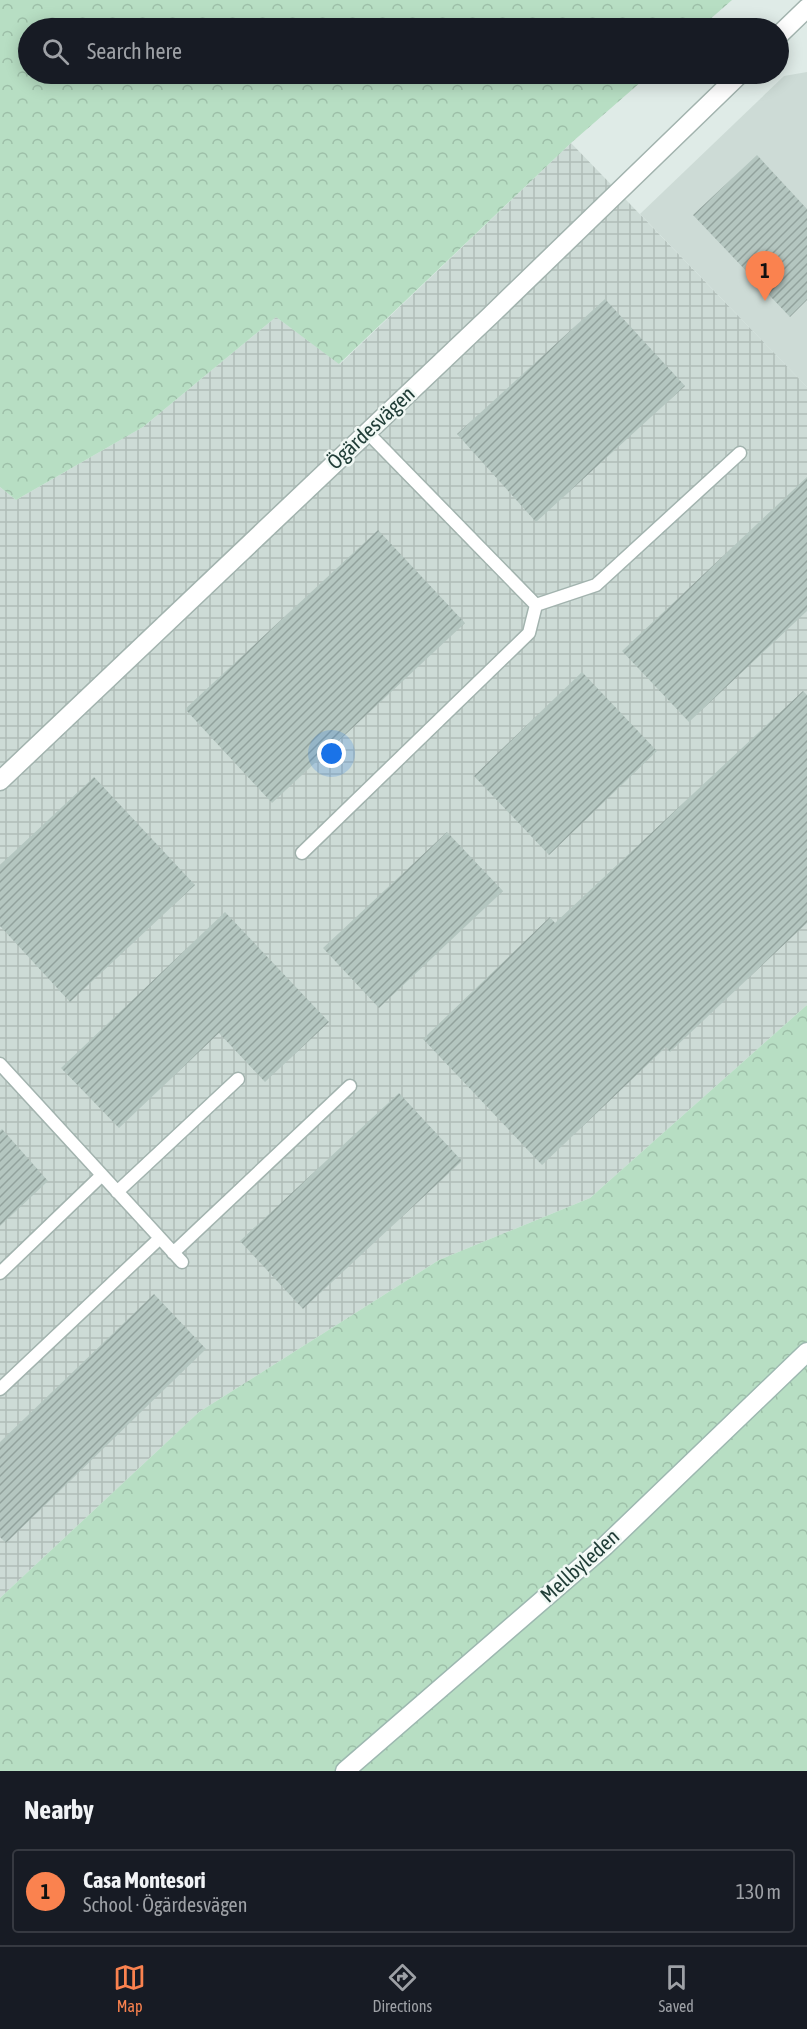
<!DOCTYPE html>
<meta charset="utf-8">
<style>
body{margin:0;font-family:"Asap Condensed",sans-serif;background:#20242c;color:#f1f3f6}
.you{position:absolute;left:332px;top:754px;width:21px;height:21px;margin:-15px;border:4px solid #fff;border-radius:50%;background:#1a73e8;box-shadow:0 0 0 9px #1a73e833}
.badge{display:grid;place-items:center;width:39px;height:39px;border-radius:50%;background:#fa824f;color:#111;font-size:20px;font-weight:700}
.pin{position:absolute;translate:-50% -50px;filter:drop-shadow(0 2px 3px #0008)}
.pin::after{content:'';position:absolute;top:32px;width:21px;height:18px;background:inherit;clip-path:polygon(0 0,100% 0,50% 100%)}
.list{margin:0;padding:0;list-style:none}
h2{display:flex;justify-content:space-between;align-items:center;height:78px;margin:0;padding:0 24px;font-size:26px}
h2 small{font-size:20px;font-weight:400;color:#9ea1a6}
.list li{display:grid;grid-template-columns:39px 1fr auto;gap:18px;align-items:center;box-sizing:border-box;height:84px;margin:0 12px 12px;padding:0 12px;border:2px solid #363941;border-radius:6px}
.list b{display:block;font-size:22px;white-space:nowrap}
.list p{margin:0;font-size:20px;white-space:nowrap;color:#9ea1a6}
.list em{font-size:20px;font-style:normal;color:#9ea1a6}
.icon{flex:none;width:33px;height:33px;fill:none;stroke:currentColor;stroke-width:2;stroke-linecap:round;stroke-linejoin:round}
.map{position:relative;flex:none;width:807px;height:1771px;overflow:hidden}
.search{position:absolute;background:#171b24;box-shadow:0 3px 15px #0003;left:18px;right:18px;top:18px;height:66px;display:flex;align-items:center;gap:15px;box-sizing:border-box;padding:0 21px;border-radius:33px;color:#9ea1a6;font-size:22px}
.sheet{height:174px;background:#171b24}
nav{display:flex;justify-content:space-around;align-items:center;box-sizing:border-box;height:84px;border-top:2px solid #363941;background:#171b24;font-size:16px;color:#9ea1a6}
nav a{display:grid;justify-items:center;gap:3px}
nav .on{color:#fa824f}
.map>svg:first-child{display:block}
.built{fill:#cddbd6}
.industrial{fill:url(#industrial-grid)}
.forest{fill:url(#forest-crowns)}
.building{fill:url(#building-hatch)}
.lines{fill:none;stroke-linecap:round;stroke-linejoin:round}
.service-casing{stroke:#a2b3ae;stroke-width:15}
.minor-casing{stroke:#a2b3ae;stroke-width:21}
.secondary-casing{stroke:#9db8b0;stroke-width:21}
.service{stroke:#fff;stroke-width:12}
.minor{stroke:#fff;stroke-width:18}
.secondary{stroke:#fff;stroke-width:18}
.labels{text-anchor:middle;stroke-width:5;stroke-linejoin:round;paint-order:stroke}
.street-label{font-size:21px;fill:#1f3c36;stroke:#f0f8f4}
</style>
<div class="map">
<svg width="807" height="1771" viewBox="0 0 807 1771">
<defs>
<pattern id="industrial-grid" width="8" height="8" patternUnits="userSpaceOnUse" patternTransform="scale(1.5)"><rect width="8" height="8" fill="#cddbd6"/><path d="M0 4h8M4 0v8" fill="none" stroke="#b0bdb8"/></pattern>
<pattern id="forest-crowns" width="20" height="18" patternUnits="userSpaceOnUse" patternTransform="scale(1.5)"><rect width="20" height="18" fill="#b7dec3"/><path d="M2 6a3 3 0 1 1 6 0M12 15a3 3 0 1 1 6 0" fill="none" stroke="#9dbfa8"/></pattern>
<pattern id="building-hatch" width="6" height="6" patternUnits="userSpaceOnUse" patternTransform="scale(1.5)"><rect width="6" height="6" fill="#b4c6c0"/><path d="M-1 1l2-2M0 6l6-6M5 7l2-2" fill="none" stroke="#92a29d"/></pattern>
</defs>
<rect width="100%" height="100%" fill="#dfebe7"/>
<!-- built -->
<path class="built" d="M807,72V387L640,214L784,76Z"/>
<!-- industrial -->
<path class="industrial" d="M571,143L807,387V1005L590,1198L439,1260L199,1412L0,1598V487L16,500L143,427L276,317L340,364Z"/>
<!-- forest -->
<path class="forest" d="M0,0H732L700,28H28V74H650L571,143L339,364L276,317L143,427L16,500L0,487Z
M807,1005V1771H0V1598L199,1412L439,1260L590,1198Z"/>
<!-- building -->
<path class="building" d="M757,155L807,209V300L790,317L693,215Z
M605,299L685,386L536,522L457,434Z
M807,477V611L689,722L622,651Z
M378,530L465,623L272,803L185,709Z
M582,672L657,751L549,855L474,776Z
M803,691L807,695V923L670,1052L666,1047L542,1165L423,1039L550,917L555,923Z
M94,777L195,885L70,1002L0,926V865Z
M447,832L503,891L379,1008L323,948Z
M225,912L329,1022L265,1082L219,1033L119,1128L61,1068Z
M399,1093L462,1161L303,1309L240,1241Z
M2,1129L48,1181L0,1226V1131Z
M154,1294L206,1349L6,1543L0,1537V1442Z"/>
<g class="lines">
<defs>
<path id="service" d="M536,605L596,585L740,453
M302,853L529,633L536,605L367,432
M0,1064L182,1262
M117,1192L238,1079
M173,1253L350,1086
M0,1273L102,1175
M0,1389L160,1238"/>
<path id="minor" d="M778,36L807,8
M0,781L490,316L740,74"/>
<path id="secondary" d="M345,1771L605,1546L807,1352"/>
</defs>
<!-- service casing -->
<use href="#service" class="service-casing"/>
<!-- minor casing -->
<use href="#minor" class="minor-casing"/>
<!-- secondary casing -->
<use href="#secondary" class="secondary-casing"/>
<!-- service -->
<use href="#service" class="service"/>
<!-- minor -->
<use href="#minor" class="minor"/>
<!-- secondary -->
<use href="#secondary" class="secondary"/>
</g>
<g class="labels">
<!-- street labels -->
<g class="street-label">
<text transform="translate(371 428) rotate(-43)" y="7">Ögärdesvägen</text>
<text transform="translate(580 1566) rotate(-42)" y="7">Mellbyleden</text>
</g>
</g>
</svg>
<div class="you"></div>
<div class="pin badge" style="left:765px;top:301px">1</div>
<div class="search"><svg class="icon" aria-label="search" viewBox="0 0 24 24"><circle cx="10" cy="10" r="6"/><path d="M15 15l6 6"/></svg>Search here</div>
</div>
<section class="sheet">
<h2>Nearby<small></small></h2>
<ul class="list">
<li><span class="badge">1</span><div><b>Casa Montesori</b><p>School · Ögärdesvägen</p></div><em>130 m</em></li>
</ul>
</section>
<nav>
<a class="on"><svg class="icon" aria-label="map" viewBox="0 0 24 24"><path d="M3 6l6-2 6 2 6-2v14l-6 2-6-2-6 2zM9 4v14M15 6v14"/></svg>Map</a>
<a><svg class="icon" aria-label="directions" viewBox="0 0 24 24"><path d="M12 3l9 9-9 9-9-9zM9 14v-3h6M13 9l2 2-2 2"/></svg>Directions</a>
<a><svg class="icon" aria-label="saved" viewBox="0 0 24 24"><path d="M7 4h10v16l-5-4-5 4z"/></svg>Saved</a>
</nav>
